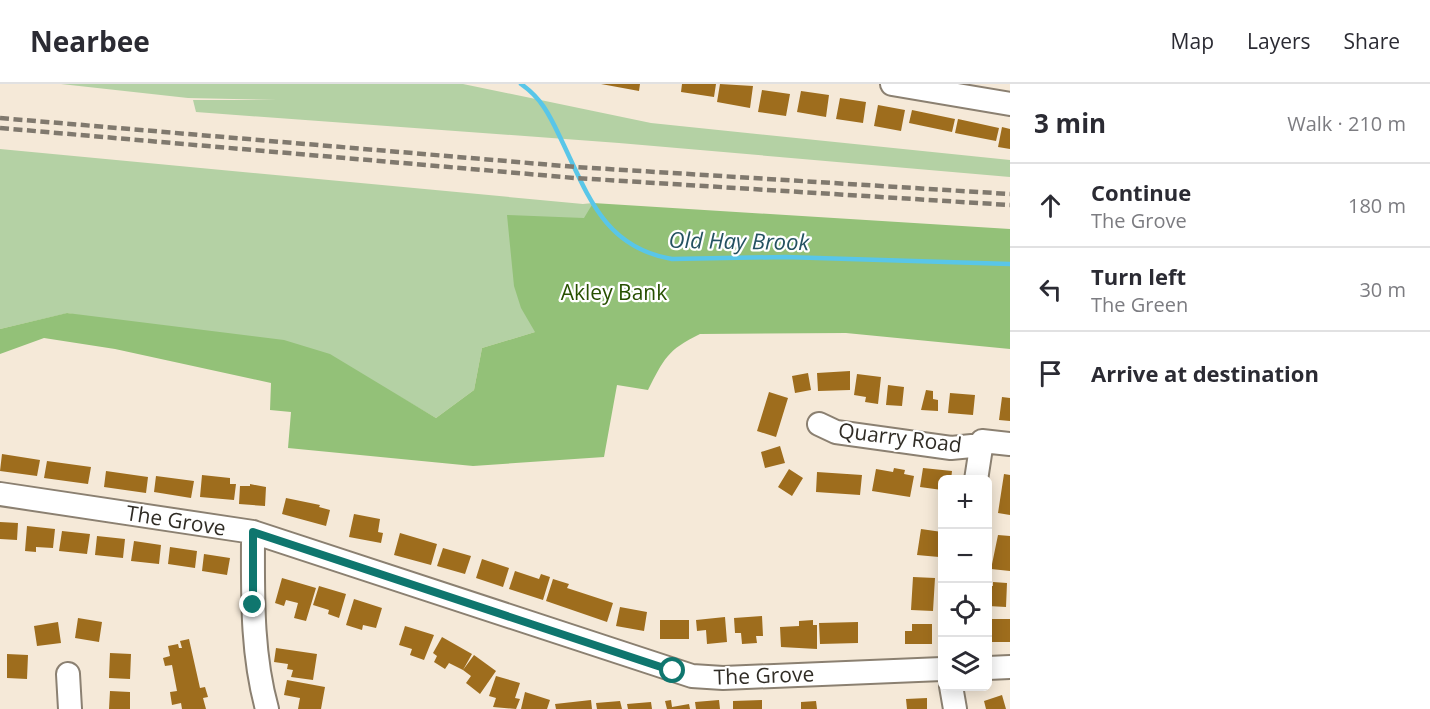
<!DOCTYPE html>
<meta charset="utf-8">
<style>
body{margin:0;font-family:"Open Sans",sans-serif;background:#f7f7f7;color:#2b2b33}
.controls{position:absolute;right:18px;bottom:18px;display:grid;overflow:hidden;border-radius:9px;box-shadow:0 3px 15px #0003}
.controls button{width:54px;height:54px;display:grid;place-items:center;padding:0;border:0;border-bottom:2px solid #e1e1e2;background:#fff;color:#2b2b33;font:30px sans-serif}
.stop{position:absolute;width:18px;height:18px;margin:-14px;border:4px solid #0f766e;border-radius:50%;background:#fff}
.stop.end{background:#0f766e;border-color:#fff;box-shadow:0 2px 6px #0008}
.list{margin:0;padding:0;list-style:none}
h2{display:flex;justify-content:space-between;align-items:center;height:78px;margin:0;padding:0 24px;font-size:26px}
h2 small{font-size:20px;font-weight:400;color:#7c7c81}
.list li{display:grid;grid-template-columns:39px 1fr auto;gap:18px;align-items:center;box-sizing:border-box;height:84px;padding:0 24px;border-top:2px solid #e1e1e2}
.list b{display:block;font-size:22px;white-space:nowrap}
.list p{margin:0;font-size:20px;white-space:nowrap;color:#7c7c81}
.list em{font-size:20px;font-style:normal;color:#7c7c81}
.icon{flex:none;width:33px;height:33px;fill:none;stroke:currentColor;stroke-width:2;stroke-linecap:round;stroke-linejoin:round}
.map{position:relative;flex:none;width:1010px;height:625px;overflow:hidden}
header{display:flex;align-items:center;gap:36px;box-sizing:border-box;height:84px;padding:0 30px;background:#fff;border-bottom:2px solid #e1e1e2}
header strong{font-size:28px}
nav{display:flex;gap:33px;margin-inline-start:auto;font-size:21px}
main{display:flex}
aside{flex:1;background:#fff}
.map>svg:first-child{display:block}
.green{fill:#b4d1a4}
.forest{fill:#93c178}
.lines{fill:none;stroke-linecap:round;stroke-linejoin:round}
.stream{stroke:#59c6e8;stroke-width:4.5}
.building{fill:#9e6d1d}
.minor-casing{stroke:#8b8071;stroke-width:26}
.minor{stroke:#fff;stroke-width:22}
.rail{stroke:#80796e;stroke-width:4.5;stroke-dasharray:9 4.5;stroke-linecap:butt}
.route{stroke:#0f766e;stroke-width:8}
.labels{text-anchor:middle;stroke-width:4.5;stroke-linejoin:round;paint-order:stroke}
.park-label{font-size:21px;fill:#275000;stroke:#fff}
.street-label{font-size:21px;fill:#302c25;stroke:#fff}
.water-label{font-size:22px;font-style:italic;fill:#245261;stroke:#fff}
</style>
<header>
<strong>Nearbee</strong>
<nav><a>Map</a><a>Layers</a><a>Share</a></nav>
</header>
<main>
<div class="map">
<svg width="1010" height="625" viewBox="0 0 1010 625">
<rect width="100%" height="100%" fill="#f5e9d8"/>
<!-- green -->
<path class="green" d="M61,0H463L651,39L1010,76V93L619,59L196,28L193,16H277L188,14Z
M0,65L583,120L593,119L535,248L482,264L474,306L436,334L395,310L68,229L0,245Z"/>
<!-- forest -->
<path class="forest" d="M593,119L1010,145V265L846,249L700,250C667,266 664,275 648,306L617,301L604,373L473,382L288,364L291,328L270,326L271,299L115,265L44,254L0,270V245L67,229L284,256L330,270L436,334L474,306L482,264L535,248L521,224L514,202L507,131L584,134Z"/>
<g class="lines">
<!-- stream -->
<path class="stream" d="M521,0C541,14 549,30 559,51C587,108 602,163 672,175L785,173L1010,180"/>
</g>
<!-- building -->
<path class="building" d="M601,0H640L639,7Z
M682,0H716L714,13L681,8Z
M720,0L753,2L750,24L717,18Z
M762,6L790,10L786,32L758,28Z
M801,7L829,11L826,33L797,28Z
M840,14L866,18L863,39L836,35Z
M878,21L905,26L901,47L874,42Z
M912,26L955,35L952,48L909,39Z
M958,35L999,44L996,57L955,49Z
M1002,43L1010,45V65L998,63Z
M850,287V306L818,307L817,289Z
M808,289L811,306L795,309L792,292Z
M857,290L881,293L878,320L865,318L866,313L854,311Z
M888,301L904,303L902,322L886,321Z
M926,306L933,307V315L938,316V327L921,326Z
M769,308L788,314L776,353L757,347Z
M950,309L975,311L973,331L948,329Z
M1002,313L1010,314V337L999,336Z
M780,362L785,379L765,384L761,368Z
M2,370L40,376L37,392L0,387Z
M47,377L91,383L88,400L44,394Z
M894,384L905,386L904,390L914,392L910,413L872,407L876,385L893,388Z
M923,384L952,387L951,396H942V406L920,403Z
M789,385L803,394L792,412L778,403Z
M106,387L148,393L146,409L104,403Z
M817,388L862,391L860,411L816,408Z
M1004,390L1010,391V431L998,429Z
M202,391L230,394V400H236L234,416L200,413Z
M156,392L194,397L191,414L154,408Z
M250,400L266,403L265,422L239,420L240,402H250Z
M286,414L320,421L319,423L330,426L326,442L282,430Z
M354,430L380,435L378,448L383,449L381,459L349,453Z
M0,438L18,439L17,456L0,455Z
M27,442L55,445L53,464L36,463V468L25,467Z
M921,445L942,448L939,473L917,471Z
M62,447L90,450L87,470L59,467Z
M400,449L437,460L431,481L394,471Z
M998,451L1010,452V487L991,485Z
M97,452L125,455L123,474L95,471Z
M134,457L161,461L159,480L131,477Z
M170,463L197,467L195,484L168,480Z
M443,464L471,472L465,490L437,482Z
M204,470L230,474L227,491L202,487Z
M482,475L509,484L503,503L476,494Z
M515,487L539,495L541,490L550,493L543,516L509,505Z
M913,493L935,494L933,527L911,526Z
M282,494L316,504L306,537L294,534L298,519L286,516L284,522L275,519Z
M553,495L569,500L567,504L613,519L607,538L546,517Z
M993,498L1007,499L1006,523L988,522V502H993Z
M319,502L346,510L339,534L328,530L329,526L313,521Z
M354,515L382,524L376,544L363,541L362,546L346,541Z
M620,523L647,528L644,547L616,542Z
M762,532L763,552H756L757,559L742,560L741,549H735L734,534Z
M725,533L727,558L707,560L706,546L697,547L696,536Z
M78,534L102,538L99,558L75,554Z
M988,535H1010V558H988Z
M660,536H689V555H660Z
M813,536V541H817V565L781,563L780,543L799,542V537Z
M58,538L61,559L37,562L34,542Z
M858,538V559L820,560L819,539Z
M912,540H932V560H905V547H912Z
M405,542L434,551L424,576L410,571L412,565L399,561Z
M442,553L472,570L463,586L474,571L496,587L480,610L466,599L471,592L463,586L449,579L445,585L434,578L437,572L433,569Z
M189,555L200,604L205,603L208,613L203,614L206,625H182L181,619L172,621L170,608L177,607L172,581L165,582L163,574L170,572L168,562L178,560L179,564H182L180,557Z
M276,564L317,570L313,596L291,593L293,586L287,585L288,580L274,578Z
M110,569L131,570L130,595L109,594Z
M7,570L28,571L27,595L7,594Z
M496,592L520,599L515,614L520,615L516,625L493,623L496,614L489,612Z
M287,596L325,603L321,625H298L300,614L284,611Z
M110,607L130,608V625H109Z
M525,608L550,616L547,625H521Z
M1002,611L1006,625H986L984,617Z
M927,614V625H907L906,615Z
M591,616L592,625H556L555,620Z
M671,616L672,623L689,620L690,625H667L665,617Z
M719,616L720,625H696L695,618Z
M762,616V625H733V617Z
M620,617L622,625H597L596,619Z
M816,617L817,625H801V618Z
M651,618L652,625H628L627,620Z"/>
<g class="lines">
<defs>
<path id="minor" d="M892,0L1010,20
M819,340L836,348L951,364L982,361
M976,396L982,357L1010,360
M0,410L253,448L692,592L723,594L942,585
M253,448C253,508 251,567 267,625
M988,584L1010,583
M68,590L70,625
M951,602L955,625"/>
</defs>
<!-- minor casing -->
<use href="#minor" class="minor-casing"/>
<!-- minor -->
<use href="#minor" class="minor"/>
<!-- rail -->
<path class="rail" d="M0,34L576,83L1010,110
M0,44L575,94L1010,121"/>
</g>
<g class="lines">
<!-- route -->
<path class="route" d="M253,521V448L673,587"/>
</g>
<g class="labels">
<!-- park labels -->
<g class="park-label">
<text x="614" y="216">Akley Bank</text>
</g>
<!-- street labels -->
<g class="street-label">
<text transform="translate(900 354) rotate(7)" y="7">Quarry Road</text>
<text transform="translate(176 437) rotate(9)" y="7">The Grove</text>
<text transform="translate(764 592) rotate(-2)" y="7">The Grove</text>
</g>
<!-- water labels -->
<g class="water-label">
<text transform="translate(739 157) rotate(1)" y="8">Old Hay Brook</text>
</g>
</g>
</svg>
<div class="controls">
<button>+</button>
<button>−</button>
<button><svg class="icon" aria-label="locate" viewBox="0 0 24 24"><circle cx="12" cy="12" r="6"/><path d="M12 2v4M12 18v4M2 12h4M18 12h4"/></svg></button>
<button><svg class="icon" aria-label="layers" viewBox="0 0 24 24"><path d="M12 4l9 5-9 5-9-5zM3 14l9 5 9-5"/></svg></button>
</div>
<div class="stop" style="left:673px;top:587px"></div>
<div class="stop end" style="left:253px;top:521px"></div>
</div>
<aside>
<h2>3 min<small>Walk · 210 m</small></h2>
<ul class="list">
<li><svg class="icon" aria-label="ahead" viewBox="0 0 24 24"><path d="M12 20V5M6 11l6-6 6 6"/></svg><div><b>Continue</b><p>The Grove</p></div><em>180 m</em></li>
<li><svg class="icon" aria-label="left" viewBox="0 0 24 24"><path d="M17 20v-9H6M10 6l-5 5 5 5"/></svg><div><b>Turn left</b><p>The Green</p></div><em>30 m</em></li>
<li><svg class="icon" aria-label="arrive" viewBox="0 0 24 24"><path d="M6 21V4h12l-3 4 3 4H6"/></svg><div><b>Arrive at destination</b></div></li>
</ul>
</aside>
</main>
